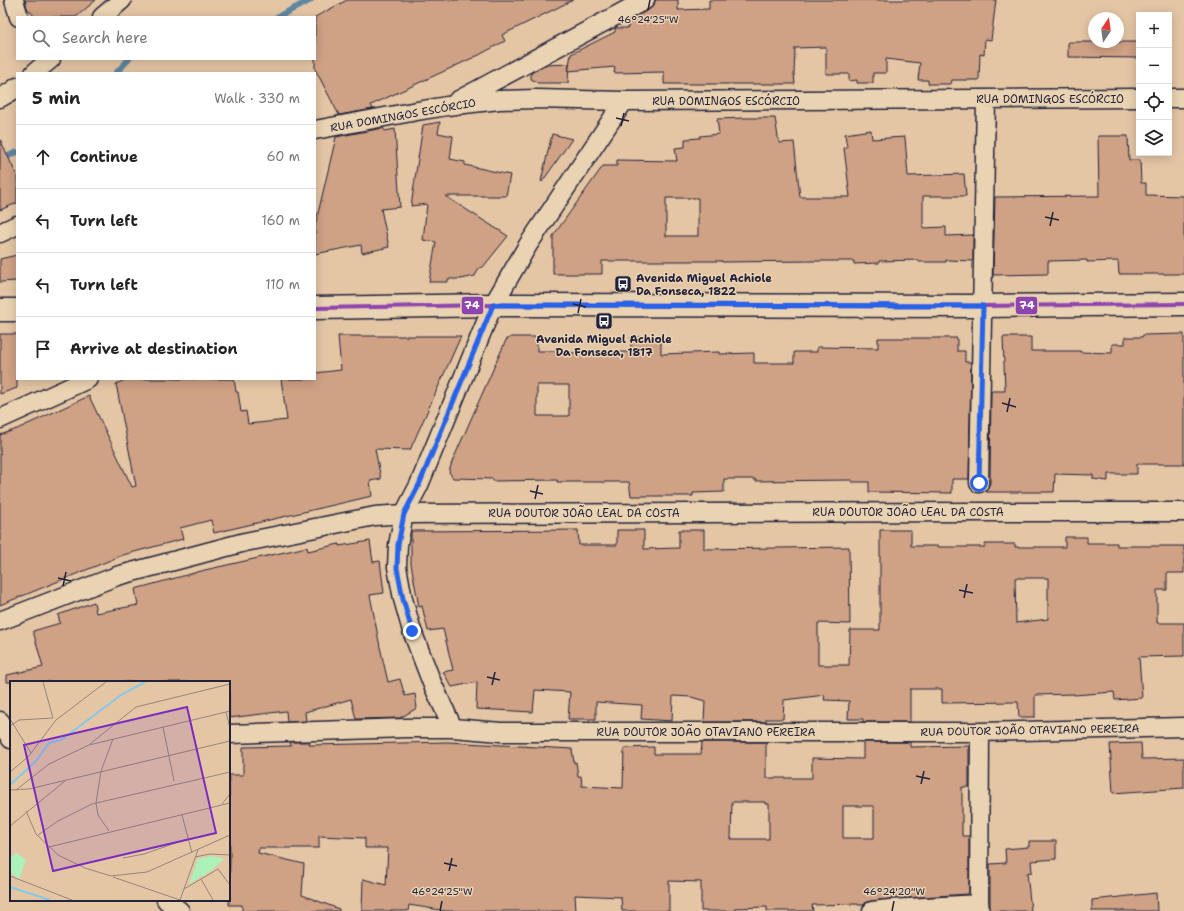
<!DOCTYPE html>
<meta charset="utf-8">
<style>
body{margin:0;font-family:"Shantell Sans",sans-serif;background:#f2f2f2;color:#222}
.controls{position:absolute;right:12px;top:12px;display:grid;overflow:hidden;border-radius:0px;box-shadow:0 2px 10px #0003}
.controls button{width:36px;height:36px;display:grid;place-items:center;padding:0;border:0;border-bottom:1px solid #e0e0e0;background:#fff;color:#222;font:20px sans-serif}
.compass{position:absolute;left:1088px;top:12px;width:36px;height:36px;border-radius:50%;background:#fff;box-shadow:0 2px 10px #0003;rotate:13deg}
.stop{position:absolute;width:12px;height:12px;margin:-9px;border:3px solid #2563eb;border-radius:50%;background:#fff}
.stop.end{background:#2563eb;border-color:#fff;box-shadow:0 1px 4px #0008}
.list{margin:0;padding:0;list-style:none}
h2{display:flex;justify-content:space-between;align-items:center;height:52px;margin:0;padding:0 16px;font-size:17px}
h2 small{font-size:13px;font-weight:400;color:#767676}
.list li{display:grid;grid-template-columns:26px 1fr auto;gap:12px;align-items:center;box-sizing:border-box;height:64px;padding:0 16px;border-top:1px solid #e0e0e0}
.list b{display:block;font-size:15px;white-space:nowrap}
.list em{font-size:13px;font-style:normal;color:#767676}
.icon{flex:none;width:22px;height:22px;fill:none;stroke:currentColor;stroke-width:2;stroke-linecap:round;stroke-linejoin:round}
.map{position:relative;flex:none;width:1184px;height:911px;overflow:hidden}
.search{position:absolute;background:#fff;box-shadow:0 2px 10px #0003;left:16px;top:16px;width:300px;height:44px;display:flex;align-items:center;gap:10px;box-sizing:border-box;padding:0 14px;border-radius:0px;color:#767676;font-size:15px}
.panel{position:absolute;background:#fff;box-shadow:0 2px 10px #0003;left:16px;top:72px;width:300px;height:308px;border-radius:0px}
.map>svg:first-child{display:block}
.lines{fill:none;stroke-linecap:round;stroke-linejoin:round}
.stream{stroke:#5e86a2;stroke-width:6}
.building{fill:#cfa185;stroke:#22223b;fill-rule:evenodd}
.street-casing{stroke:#22223b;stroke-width:21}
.secondary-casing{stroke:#22223b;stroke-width:25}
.street{stroke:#ead3b2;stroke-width:18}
.secondary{stroke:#ead3b2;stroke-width:22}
.bus-1-casing{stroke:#ead3b2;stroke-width:7}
.bus-1{stroke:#8e44ad;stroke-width:4}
.route{stroke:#2563eb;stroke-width:5}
.ticks{fill:none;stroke:#22223b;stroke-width:1.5}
.labels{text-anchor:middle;stroke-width:3;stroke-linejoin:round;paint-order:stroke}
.street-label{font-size:11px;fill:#22223b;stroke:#ead3b2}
.poi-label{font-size:11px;font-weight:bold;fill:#22223b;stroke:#ead3b2;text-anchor:start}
.inset-river{fill:none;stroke:#86c8e7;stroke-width:2}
.inset-road{fill:none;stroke:#96847b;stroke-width:1}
.view{fill:#7b2cbf;fill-opacity:0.15;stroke:#7b2cbf;stroke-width:2}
.inset-edge{fill:none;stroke:#22223b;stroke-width:2}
.ticks-label{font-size:10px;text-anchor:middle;fill:#22223b;stroke:#ead3b2;stroke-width:3;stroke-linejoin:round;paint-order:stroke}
.line-badge{stroke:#ead3b2;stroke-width:1.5}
.badge-label{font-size:11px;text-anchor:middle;font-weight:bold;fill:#fff}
</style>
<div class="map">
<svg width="1184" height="911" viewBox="0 0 1184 911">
<rect width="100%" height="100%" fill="#e4c6a5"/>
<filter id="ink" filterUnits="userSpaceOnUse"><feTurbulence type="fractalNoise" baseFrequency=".025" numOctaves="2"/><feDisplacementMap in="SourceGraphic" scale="8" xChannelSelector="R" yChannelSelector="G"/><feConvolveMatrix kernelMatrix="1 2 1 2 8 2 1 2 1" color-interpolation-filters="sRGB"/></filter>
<g filter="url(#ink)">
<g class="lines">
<!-- stream -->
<path class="stream" d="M277,17L311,0
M116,73L129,59
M0,160L17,152"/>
</g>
<!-- building -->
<path class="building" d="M25,0H96L76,17H35L27,8Z
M347,0H573L502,35L505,41L479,55L371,105L373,109L339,115L315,69V17Z
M655,0H678V10L709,9V0H996L991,40L985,39L984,55L980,54L979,80H952L951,84H928V80H918L920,63L886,59V73H873V83H857V80L849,81V74H826V47L795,48L794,74L795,84H664V72L614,73L615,67L568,71L571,54L615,32V28H628V21L650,9L654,5Z
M1068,42H1139V58L1068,57Z
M569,64L568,83H538L531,79V73L545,65Z
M745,118H775L779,143L794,142L800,197H850L844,148L847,147L845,134L871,130L872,139L905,137L908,176L964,174L966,196H923V228L946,227V236L973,235V261L946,260V262H919V260L879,261V263L854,264V261H813L722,262V261H602V274H553V236L603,166H617V160L677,161L675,148L685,147V139L700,138V136L719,134L717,119ZM666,198H698V236H666Z
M440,122L438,133L453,136L450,159L465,162V165L510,175L506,196H445L508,236L483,267L479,268L475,276L461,279H448V282H429L436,242L423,240L427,204L411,206L423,125Z
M383,128L385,131L395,129L400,207L381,209L389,247L362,253L361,245L315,254V226L336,137Z
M552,134L572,139L542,182L541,181Z
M1098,136H1128L1129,160H1140L1141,183H1146V195L1184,196V274H1119L1118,261L1087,262V260L1048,261V274L993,275L995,197L1099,196Z
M0,139L17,176V203L0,210Z
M17,255V281L0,282V259Z
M0,334H17V388L0,394Z
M1184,334V464H1137V474H1108V481L1093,479V475L1055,474L1054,492H986L990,483L991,391H1005L1003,337H1031V351H1080V352L1112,353V344H1125V337H1142L1143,335Z
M338,336H461L410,450L375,449L381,479L370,481L372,496L214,533L211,520L180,528L183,539L123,555L0,605V435L17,429L89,396L132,487L136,486L116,384L127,379H234L236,392H238L241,412L246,411L248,424L287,420L281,379H315V373L341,370Z
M511,337H537V351H564V353L631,352V337H661V354L719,352V354L754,353V363H794V352H817V347L878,348V338H957V351H965V362H971L969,479H952V493L869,492V482H852V480L755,481V479H724V492L693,493V496H631L629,482H557V480L493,481V479L453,478L449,472L452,462L506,340ZM537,385H569V416H537Z
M578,530L579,545H617V530H644V549L679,548V530H704V549L849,547L850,624L818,623V665H849L850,630H880V530H911V546H939V547H985V544H1015V547H1065V537H1087V543H1117V546H1184V573H1167V590H1157V623H1184V656L1139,657L1142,698L1115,700L1114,692L1074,695V694L1035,695V717H1019L1018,702L942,703V689H910V722H863V719H848L849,701L824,700L825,695L784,700L783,719H766V722H704L705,701L691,697L673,696L672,721L641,719L642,705L596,702V719H568L570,692L535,690L533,712L476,709L477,682L452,687L443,672L453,670L443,629L428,631L422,606L419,607L411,564V531ZM1015,578H1048V619L1016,623Z
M370,541L373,562L380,561L384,593L370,595L380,647L388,682L400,679L405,696L415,694L417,708L400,718L356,719L351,699L305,712L306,721L287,722L286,711L229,718V682H7V675L43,667L33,631L60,623L58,615L94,602L96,613L138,605L135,589L205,570L307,547L308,551L339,544V546Z
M290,742H309L310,745L448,742L572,749L574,763L576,762L578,776H581L582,786L623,788L624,748L654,747V754H701L702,742H766V778H812V758L863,759V742H910V747L969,746V787H962V836H969V894L889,899L871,901L866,902L864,905H858V904L812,905L813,911H767V907L735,908V911H701V882L669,881V911H622L621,897L575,895L576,911H446L409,905L408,911H362L363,879L386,885L388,848H365V838L319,836V848H259L258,853L304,864L302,895L339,909V911H242V905H229L230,860L229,775H243V747L291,746ZM732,802H765V804H769V839H731ZM843,806H874V838H843Z
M1141,743L1142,759L1184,758V788L1113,793L1110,744Z
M1029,841H1056V859L1031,861L1032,872L1027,873L1031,911H990V864L1006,863L1005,849L1029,847Z
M1156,893L1157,911H1092V900Z"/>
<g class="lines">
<defs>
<path id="street" d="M14,0L19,17
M102,17L122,0
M34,73L51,59
M0,98L12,91L17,87
M1169,98H1184
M457,101L645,0
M315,130L417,111L447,106L499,100L535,99L624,101L1139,98
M0,233L17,225
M0,419L88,379
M979,483L986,99
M0,621L117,576L245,542L375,516L404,514L980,512H1184
M0,721L11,739
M453,728L432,683L412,631L403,599L397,567L398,545L404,514L419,485L493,305L528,245L624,101
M980,732L979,901L980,911
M229,734L406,728H453L501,732H980L1184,727
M166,900L180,911
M872,911L890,909L979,904"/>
<path id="secondary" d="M315,308L493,305L983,306L1184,304
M0,310H17"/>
</defs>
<!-- street casing -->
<use href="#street" class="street-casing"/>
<!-- secondary casing -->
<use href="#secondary" class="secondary-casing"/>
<!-- street -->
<use href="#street" class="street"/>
<!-- secondary -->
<use href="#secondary" class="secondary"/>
<defs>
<path id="bus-1" d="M315,308L493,305L983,306L1184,304"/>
</defs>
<!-- bus-1 casing -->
<use href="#bus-1" class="bus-1-casing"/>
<!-- bus-1 -->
<use href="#bus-1" class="bus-1"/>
</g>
</g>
<g class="lines" filter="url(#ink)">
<!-- route -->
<path class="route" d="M412,631L403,599L397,568L398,545L404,514L419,485L493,305L983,306L979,483"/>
</g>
<!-- ticks -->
<path class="ticks" d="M648,10L650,0M616,118L629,121M621,126L624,113M1045,217L1059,220M1050,226L1053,212M573,304L586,307M578,313L581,299M1002,403L1016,407M1007,412L1010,398M530,491L543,494M535,499L538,485M58,578L71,581M63,586L66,572M959,590L973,593M964,598L967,584M487,677L500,680M492,685L495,672M916,776L930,779M921,784L924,771M444,863L457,866M449,871L452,858M440,911L442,901M892,911L894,901"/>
<!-- icons -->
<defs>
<symbol id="bus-square" viewBox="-11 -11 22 22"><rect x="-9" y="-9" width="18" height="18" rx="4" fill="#22223b" stroke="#ead3b2"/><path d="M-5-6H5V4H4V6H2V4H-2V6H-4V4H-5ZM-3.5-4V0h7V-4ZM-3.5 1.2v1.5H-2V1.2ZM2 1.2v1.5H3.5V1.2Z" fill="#fff"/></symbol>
</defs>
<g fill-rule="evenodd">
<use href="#bus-square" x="613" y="274" width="20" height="20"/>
<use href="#bus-square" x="594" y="311" width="20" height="20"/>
</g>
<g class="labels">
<!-- street labels -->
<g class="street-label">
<text x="1050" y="103">RUA DOMINGOS ESCÓRCIO</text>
<text x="726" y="105">RUA DOMINGOS ESCÓRCIO</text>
<text transform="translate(403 115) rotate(-10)" y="4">RUA DOMINGOS ESCÓRCIO</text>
<text x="908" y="516">RUA DOUTOR JOÃO LEAL DA COSTA</text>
<text x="584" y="517">RUA DOUTOR JOÃO LEAL DA COSTA</text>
<text transform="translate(1030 730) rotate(-1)" y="4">RUA DOUTOR JOÃO OTAVIANO PEREIRA</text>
<text x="706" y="736">RUA DOUTOR JOÃO OTAVIANO PEREIRA</text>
</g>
<!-- poi labels -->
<g class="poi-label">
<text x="636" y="282">Avenida Miguel Achiole<tspan x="636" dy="13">Da Fonseca, 1822</tspan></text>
<text x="604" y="343" text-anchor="middle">Avenida Miguel Achiole<tspan x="604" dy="13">Da Fonseca, 1817</tspan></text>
</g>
</g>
<!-- overview -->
<g transform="translate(10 681)">
<rect width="220" height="220" fill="#e4c6a5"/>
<path d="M6,172L16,179L9,198L0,191V177ZM201,175L214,178L202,189L179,203L188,178Z" fill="#acf0ba"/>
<path class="inset-river" d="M1,103L25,81L39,62L51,59L111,14L135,1M0,206L40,219"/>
<path class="inset-road" d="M33,1L43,37M216,31L220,47M0,38L21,72M0,45L9,39L43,37M153,46L164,100M80,63L126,26L220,3M0,91L18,76L46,39L96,1M0,109L19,108L220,60M6,109L39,83L79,64L220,30M212,123L220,113M16,130L26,153L48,174L75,187L101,195L137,191L220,154M172,134L182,172M0,145L55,100M99,150L88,134L86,122L91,90L103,58M28,154L48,140L82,123L220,91M39,166L220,122M185,176L200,173L220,174M113,177L134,173L177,158M0,195L62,219M103,196L170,219M191,198L203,219M174,208L208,188L220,204M170,219L188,169"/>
<path class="view" d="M177,26L206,152L43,190L14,64Z"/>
<rect width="220" height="220" class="inset-edge"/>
</g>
<g class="ticks-label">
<text x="648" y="23">46°24'25"W</text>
<text x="442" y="895">46°24'25"W</text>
<text x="894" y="895">46°24'20"W</text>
</g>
<g class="line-badge">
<rect x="461" y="296" width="23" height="19" rx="4" fill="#8e44ad"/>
<rect x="1015" y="296" width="23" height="19" rx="4" fill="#8e44ad"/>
</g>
<g class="badge-label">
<text x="472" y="309">74</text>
<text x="1027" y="309">74</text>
</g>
</svg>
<div class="controls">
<button>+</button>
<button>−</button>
<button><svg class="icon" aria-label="locate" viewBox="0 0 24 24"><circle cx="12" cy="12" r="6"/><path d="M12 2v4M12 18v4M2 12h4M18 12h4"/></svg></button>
<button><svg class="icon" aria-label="layers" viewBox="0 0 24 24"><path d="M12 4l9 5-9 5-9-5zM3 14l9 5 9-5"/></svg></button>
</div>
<svg class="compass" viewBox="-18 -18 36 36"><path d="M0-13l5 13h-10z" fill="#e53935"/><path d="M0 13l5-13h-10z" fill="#767676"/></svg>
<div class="stop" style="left:979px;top:483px"></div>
<div class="stop end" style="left:412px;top:631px"></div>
<div class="search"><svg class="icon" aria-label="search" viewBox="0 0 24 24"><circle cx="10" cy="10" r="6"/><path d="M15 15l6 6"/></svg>Search here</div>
<section class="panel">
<h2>5 min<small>Walk · 330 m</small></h2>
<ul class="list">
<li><svg class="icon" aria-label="ahead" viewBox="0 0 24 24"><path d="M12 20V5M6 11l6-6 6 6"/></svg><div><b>Continue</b></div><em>60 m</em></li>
<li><svg class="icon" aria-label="left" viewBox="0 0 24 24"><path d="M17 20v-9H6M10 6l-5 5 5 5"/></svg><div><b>Turn left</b></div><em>160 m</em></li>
<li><svg class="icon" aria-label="left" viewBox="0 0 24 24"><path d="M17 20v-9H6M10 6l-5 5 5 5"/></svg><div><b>Turn left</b></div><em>110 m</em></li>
<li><svg class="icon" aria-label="arrive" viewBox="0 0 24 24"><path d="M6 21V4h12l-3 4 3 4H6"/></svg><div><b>Arrive at destination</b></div></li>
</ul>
</section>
</div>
